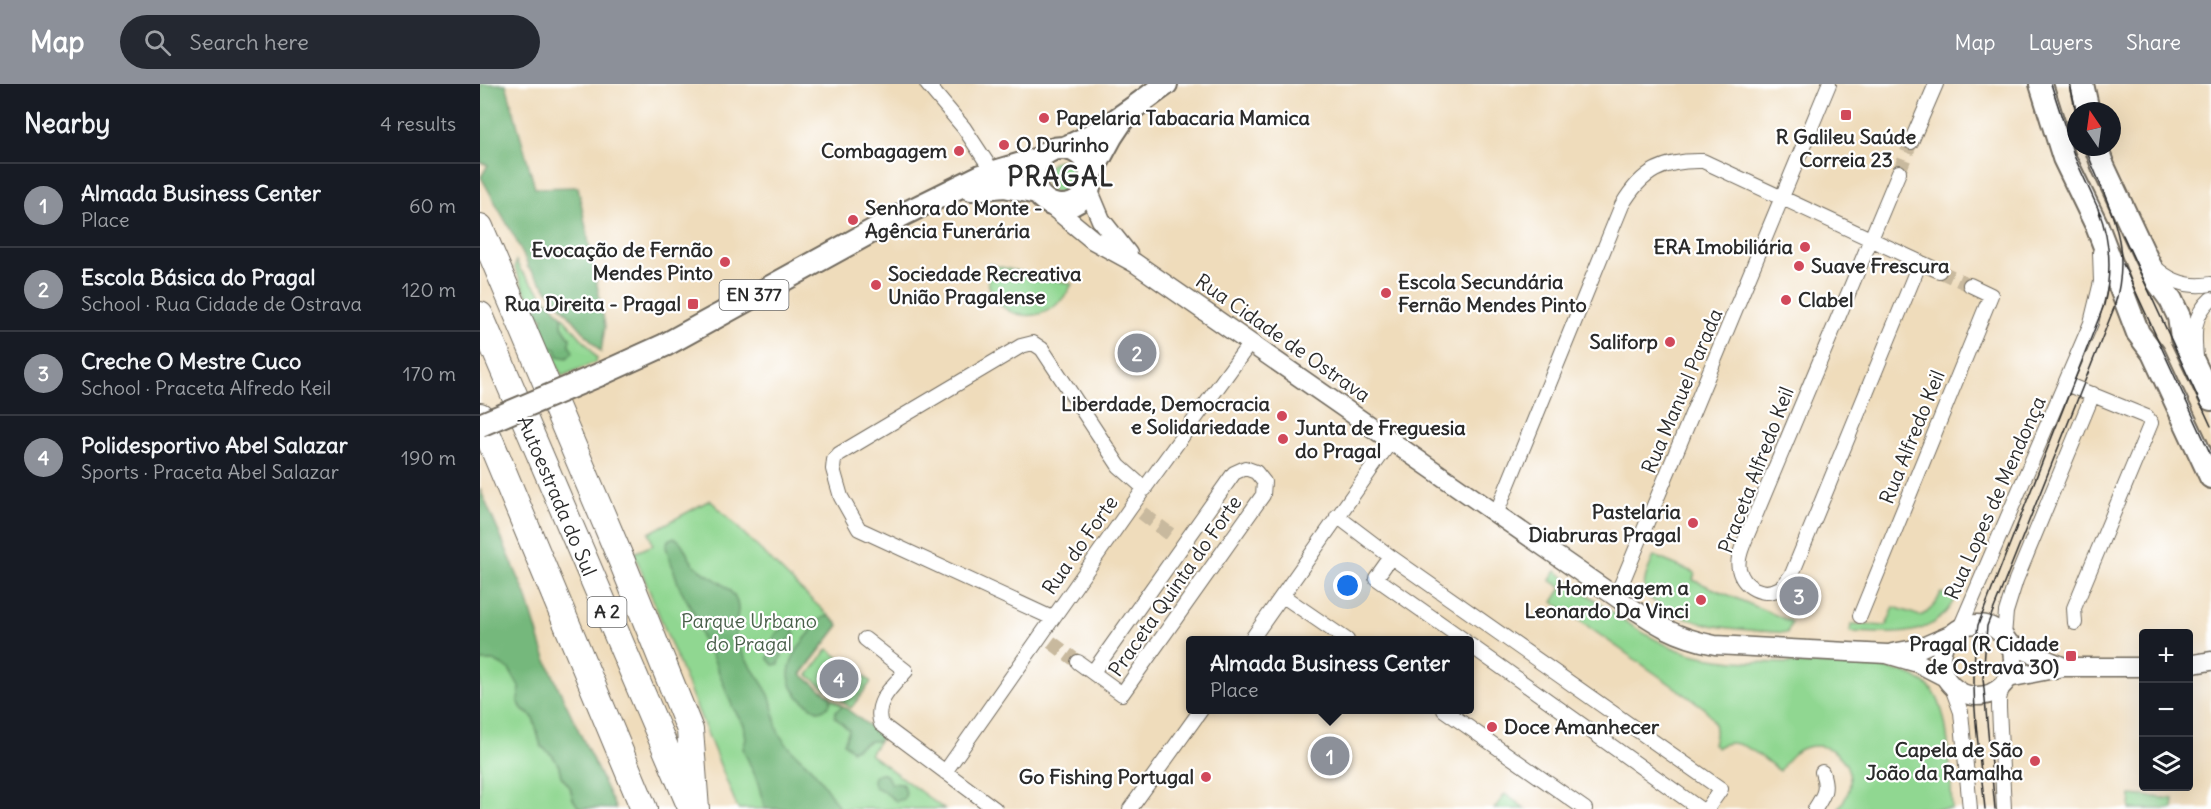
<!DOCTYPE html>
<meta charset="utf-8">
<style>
body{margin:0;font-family:Delius,sans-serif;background:#242831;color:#f1f3f6}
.controls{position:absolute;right:18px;bottom:18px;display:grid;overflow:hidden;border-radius:6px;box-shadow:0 6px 24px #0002}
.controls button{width:54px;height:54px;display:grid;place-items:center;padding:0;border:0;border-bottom:2px solid #363941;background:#171b24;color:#f1f3f6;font:30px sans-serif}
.compass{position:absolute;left:1587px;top:18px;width:54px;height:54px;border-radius:50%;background:#171b24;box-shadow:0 6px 24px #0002;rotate:347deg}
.you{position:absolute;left:868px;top:502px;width:21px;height:21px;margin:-15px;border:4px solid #fff;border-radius:50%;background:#1a73e8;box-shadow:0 0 0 9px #1a73e833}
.badge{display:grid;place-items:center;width:39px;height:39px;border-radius:50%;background:#8c9099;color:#fff;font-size:20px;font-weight:700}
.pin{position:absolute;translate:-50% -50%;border:3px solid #fff;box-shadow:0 2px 6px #0006}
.popup{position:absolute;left:706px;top:552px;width:288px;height:78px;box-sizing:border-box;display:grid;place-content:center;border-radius:6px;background:#171b24;filter:drop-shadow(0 2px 4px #0005);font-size:20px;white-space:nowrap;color:#9ea1a6}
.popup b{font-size:22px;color:#f1f3f6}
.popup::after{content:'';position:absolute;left:50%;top:100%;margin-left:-12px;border:12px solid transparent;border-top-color:#171b24}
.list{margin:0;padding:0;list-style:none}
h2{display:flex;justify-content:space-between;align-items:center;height:78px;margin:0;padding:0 24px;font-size:26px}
h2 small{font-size:20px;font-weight:400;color:#9ea1a6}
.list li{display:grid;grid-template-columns:39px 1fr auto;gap:18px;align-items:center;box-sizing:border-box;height:84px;padding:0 24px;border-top:2px solid #363941}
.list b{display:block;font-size:22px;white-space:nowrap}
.list p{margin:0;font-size:20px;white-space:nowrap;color:#9ea1a6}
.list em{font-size:20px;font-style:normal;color:#9ea1a6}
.icon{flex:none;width:33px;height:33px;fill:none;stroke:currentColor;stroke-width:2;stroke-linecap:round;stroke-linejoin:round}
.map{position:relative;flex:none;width:1731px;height:725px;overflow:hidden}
header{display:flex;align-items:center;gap:36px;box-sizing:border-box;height:84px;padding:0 30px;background:#8c9099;color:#fff}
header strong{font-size:28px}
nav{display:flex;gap:33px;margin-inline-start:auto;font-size:21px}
.search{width:420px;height:54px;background:#242831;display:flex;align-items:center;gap:15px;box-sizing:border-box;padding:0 21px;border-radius:33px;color:#9ea1a6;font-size:22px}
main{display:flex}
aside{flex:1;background:#171b24}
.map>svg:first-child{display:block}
.green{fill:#90d791;stroke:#5e815e;stroke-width:1.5}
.forest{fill:#74b87b;stroke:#507253;stroke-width:1.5}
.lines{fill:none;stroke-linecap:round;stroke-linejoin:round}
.minor-tunnel{stroke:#c8b99e;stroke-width:14;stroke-dasharray:14 7;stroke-linecap:butt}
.minor-casing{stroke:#70695d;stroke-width:16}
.tertiary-casing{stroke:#70695d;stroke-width:21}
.primary-casing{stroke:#70695d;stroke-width:26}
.motorway-casing{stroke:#70695d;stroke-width:28}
.minor{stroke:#fff;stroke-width:14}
.tertiary{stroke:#fff;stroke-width:18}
.primary{stroke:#fff;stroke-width:22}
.motorway{stroke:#fff;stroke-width:26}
.tram{stroke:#2b2b2b;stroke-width:1.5}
.primary-bridge-casing{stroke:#70695d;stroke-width:26;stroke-linecap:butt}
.primary-bridge{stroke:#fff;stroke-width:22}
.poi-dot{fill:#d1495b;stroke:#fff;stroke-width:2}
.labels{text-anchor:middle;stroke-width:4.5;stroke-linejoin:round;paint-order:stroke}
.shield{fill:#fff;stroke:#6b6b6b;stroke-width:1.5}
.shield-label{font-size:18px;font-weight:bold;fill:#2b2b2b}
.poi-label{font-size:20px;font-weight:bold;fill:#2b2b2b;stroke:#fff;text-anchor:end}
.street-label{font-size:20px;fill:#2b2b2b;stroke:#fff}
.park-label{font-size:20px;fill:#495f4a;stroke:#fff}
.district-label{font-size:26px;font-weight:bold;letter-spacing:1.5px;fill:#2b2b2b;stroke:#fff}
</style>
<header>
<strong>Map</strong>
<div class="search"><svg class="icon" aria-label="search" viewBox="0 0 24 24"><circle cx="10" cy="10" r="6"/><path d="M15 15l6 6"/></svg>Search here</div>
<nav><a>Map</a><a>Layers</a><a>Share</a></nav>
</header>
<main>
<aside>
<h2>Nearby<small>4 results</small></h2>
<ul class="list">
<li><span class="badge">1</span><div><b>Almada Business Center</b><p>Place</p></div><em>60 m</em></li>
<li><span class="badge">2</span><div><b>Escola Básica do Pragal</b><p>School · Rua Cidade de Ostrava</p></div><em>120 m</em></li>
<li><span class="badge">3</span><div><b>Creche O Mestre Cuco</b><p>School · Praceta Alfredo Keil</p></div><em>170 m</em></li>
<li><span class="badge">4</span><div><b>Polidesportivo Abel Salazar</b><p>Sports · Praceta Abel Salazar</p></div><em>190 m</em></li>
</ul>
</aside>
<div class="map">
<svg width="1731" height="725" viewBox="0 0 1731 725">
<rect width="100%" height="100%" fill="#fff"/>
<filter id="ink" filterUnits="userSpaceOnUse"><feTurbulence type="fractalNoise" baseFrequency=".0167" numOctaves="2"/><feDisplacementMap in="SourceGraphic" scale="12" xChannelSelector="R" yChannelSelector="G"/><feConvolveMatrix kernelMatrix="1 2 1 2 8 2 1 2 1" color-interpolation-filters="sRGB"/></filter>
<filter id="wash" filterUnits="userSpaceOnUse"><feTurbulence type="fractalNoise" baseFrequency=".008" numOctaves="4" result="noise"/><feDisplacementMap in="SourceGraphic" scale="24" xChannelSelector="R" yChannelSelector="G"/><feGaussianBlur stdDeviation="1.35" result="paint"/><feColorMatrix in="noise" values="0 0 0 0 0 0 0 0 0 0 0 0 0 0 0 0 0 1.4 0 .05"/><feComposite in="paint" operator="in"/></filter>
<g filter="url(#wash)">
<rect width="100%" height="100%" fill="#efdcbb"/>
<!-- green -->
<path class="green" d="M565 93a17 17 0 1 1 34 0a17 17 0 1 1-34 0Z
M36,177L41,187L68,217L56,226L55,230L35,184Z
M508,180L592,200C567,253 500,234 508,180Z
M82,232L110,264L117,275L116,278L82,292L69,263L76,265L88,260L90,254L82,242Z
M656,258L670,268L652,292L638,282Z
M230,416L319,504L359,541L321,591L402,652L390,670L464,725H258L154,469L173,461L169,449Z
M1174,472L1215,489L1213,496L1312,538L1307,549C1263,545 1220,546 1182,522C1176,519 1167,514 1165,507C1162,496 1170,482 1174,472Z
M1076,487C1114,514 1155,550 1199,566C1239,581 1300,578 1343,580C1374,581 1430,580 1452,606C1471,628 1470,694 1472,725H1358C1362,719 1368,712 1369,705C1376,676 1345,652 1319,666C1310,671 1305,679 1300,687C1283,675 1257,648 1237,664L1233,660C1238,646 1234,633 1223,623L1073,518L1082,504L1070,496Z
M1461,509L1475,514C1454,557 1411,549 1370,548L1371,540L1406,542L1414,523L1440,532C1451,528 1457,518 1461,509Z
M348,565L391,598L371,624L328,591Z
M0,577H14L29,585L40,604L38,617L43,627L53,633L61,662L73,672L79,682L81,692L90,703L93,715L100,725H0Z
M1025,710L1046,725H1014Z
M1651,711L1694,715L1693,725H1650Z"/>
<!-- forest -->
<path class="forest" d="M0,0H26L55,104L98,103L125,242L121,268L47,182L48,181L35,154L1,93L8,81L0,78Z
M68,217L82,232V242L90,254L89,260L93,268L87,274L78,272L76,265L69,263L60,242L63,234L55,230L59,222L65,220Z
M0,405L46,511L63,567L79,605L136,725L99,724L93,715L90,703L81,692L79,682L73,672L61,662L53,633L43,626L38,617L40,604L29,585L14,577H0Z
M194,453C205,459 205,469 212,478C225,494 242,494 254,512C264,528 252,536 256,552C261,574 279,591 289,611C295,624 293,638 300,651C307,664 320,673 331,684C342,696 351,711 360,725H285L277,696L263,665L266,655L264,641L253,624L234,576L222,555L215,531L199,502L186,463L188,456Z
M349,532L359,541L321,590L351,613C351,623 347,624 339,627C300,607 302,581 329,550C335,542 339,533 349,532Z
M306,541L311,542L315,550L305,560L299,580L293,581L288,575C290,560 293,549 306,541Z
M363,622L402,652L399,657H390L372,666L364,659L369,646L355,633L356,627Z
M400,689L406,691L411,699L422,700C426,705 427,710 424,715L416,717L403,707L395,703C391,697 393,691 400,689Z"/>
</g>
<g filter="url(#ink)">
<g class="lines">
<!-- minor-tunnel -->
<path class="minor-tunnel" d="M1419,88L1431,58
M1459,187L1490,201
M662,429L691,451
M571,558L598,578"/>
<defs>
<path id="minor" d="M447,0L484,44L513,88
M1431,58L1456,0
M1419,88L1263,461C1260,469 1257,477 1259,485C1263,503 1283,514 1300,504C1305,501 1308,495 1312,490L1440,178
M1675,183C1691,198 1710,204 1731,200
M1716,273C1714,250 1712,232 1731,215
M1586,300L1667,333L1671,339L1594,524L1595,539
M1016,430L1142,121C1162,87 1183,76 1223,77L1459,187
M857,432L911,473L1241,705L1227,725
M911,473L896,494L984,556
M803,512L867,556
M1136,513L1349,0
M1380,532L1511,211L1490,201
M572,534L379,445L361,413L353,385L354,376L359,370L541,262L553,259L562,265L639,382L665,405
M1480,544L1611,239L1621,198L1620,168
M1524,552L1526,528L1536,496L1613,310
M385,555L426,587C413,602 393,618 401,640L515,725
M771,556L911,357
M990,561L1220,725
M598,578L642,610L783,411L784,398L776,388L765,384L754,389L613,588
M1471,601L1481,628L1490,725
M1523,601L1519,615V624L1524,725
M964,626L1105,725
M465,688L651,423L770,259
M650,725L721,626
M1335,725C1344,711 1348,705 1342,688"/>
<path id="tertiary" d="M608,105L621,136L648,170
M567,118L613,156L655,179L1136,513C1171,537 1192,553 1235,561L1407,570L1438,579L1465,593
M1461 576a36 36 0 1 1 72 0a36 36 0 1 1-72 0Z
M1530,560L1584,583
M1412,569L1440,564L1472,550
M1708,581L1731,577
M1528,594L1584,583H1664"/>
<path id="primary" d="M1561,0L1584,74L1617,142L1658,249L1673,269L1731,393
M1602,0L1608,27
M1616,63L1623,82L1666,174L1678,198L1691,216L1699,233L1702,254L1731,315
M584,64C621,50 654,23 686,0
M553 93a29 29 0 1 1 58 0a29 29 0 1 1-58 0Z
M611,90L631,53L645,32
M491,105L525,102L557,109
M121,290L185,261L416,134L501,92L558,75"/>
<path id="motorway" d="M0,143L143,480L210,646L216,725
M0,231L209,719
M0,332L164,725"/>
</defs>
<!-- minor casing -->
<use href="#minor" class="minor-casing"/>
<!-- tertiary casing -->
<use href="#tertiary" class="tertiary-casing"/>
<!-- primary casing -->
<use href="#primary" class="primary-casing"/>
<!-- motorway casing -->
<use href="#motorway" class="motorway-casing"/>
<!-- minor -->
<use href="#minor" class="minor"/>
<!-- tertiary -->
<use href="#tertiary" class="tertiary"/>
<!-- primary -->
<use href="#primary" class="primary"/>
<!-- motorway -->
<use href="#motorway" class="motorway"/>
<!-- tram -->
<path class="tram" d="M1571,0L1595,74L1621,131
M1590,0L1596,27
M1643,151L1731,342
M1643,180L1731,371
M1505,725C1499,664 1488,602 1498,541L1624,221C1632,188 1631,157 1618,125
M1515,725L1503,594L1507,542L1634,224C1648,177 1640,146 1621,102C1616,89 1609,76 1606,63"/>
<defs>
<path id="primary-bridge" d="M0,341L121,290"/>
</defs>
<!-- primary-bridge casing -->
<use href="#primary-bridge" class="primary-bridge-casing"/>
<!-- primary-bridge -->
<use href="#primary-bridge" class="primary-bridge"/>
</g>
</g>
<!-- markers -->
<g class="poi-dot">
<rect x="1360" y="25" width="12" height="12" rx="3"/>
<circle cx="564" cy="34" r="6"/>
<circle cx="524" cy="61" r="6"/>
<circle cx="479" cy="67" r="6"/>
<circle cx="373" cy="136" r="6"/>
<circle cx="1325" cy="163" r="6"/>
<circle cx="245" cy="178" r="6"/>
<circle cx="1319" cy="182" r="6"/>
<circle cx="396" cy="201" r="6"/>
<circle cx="906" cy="209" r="6"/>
<circle cx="1306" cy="216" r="6"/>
<rect x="207" y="214" width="12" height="12" rx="3"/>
<circle cx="1190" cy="258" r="6"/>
<circle cx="802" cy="332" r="6"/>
<circle cx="803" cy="355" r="6"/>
<circle cx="1213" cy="439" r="6"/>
<circle cx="1221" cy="516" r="6"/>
<rect x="1585" y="566" width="12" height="12" rx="3"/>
<circle cx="1012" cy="643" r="6"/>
<circle cx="1555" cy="677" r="6"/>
<circle cx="726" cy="693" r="6"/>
</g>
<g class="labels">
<!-- shield labels -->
<g class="shield">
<rect x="239.5" y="196" width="69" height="30" rx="4.5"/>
<rect x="107.5" y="513" width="39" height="30" rx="4.5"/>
</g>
<g class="shield-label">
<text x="274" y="217">EN 377</text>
<text x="127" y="534">A 2</text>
</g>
<!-- poi labels -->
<g class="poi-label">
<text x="576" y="41" text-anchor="start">Papelaria Tabacaria Mamica</text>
<text x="1366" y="60" text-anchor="middle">R Galileu Saúde<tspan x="1366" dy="23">Correia 23</tspan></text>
<text x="536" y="68" text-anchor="start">O Durinho</text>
<text x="467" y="74">Combagagem</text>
<text x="385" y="131" text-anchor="start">Senhora do Monte -<tspan x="385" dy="23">Agência Funerária</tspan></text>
<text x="1313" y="170">ERA Imobiliária</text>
<text x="233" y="173">Evocação de Fernão<tspan x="233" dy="23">Mendes Pinto</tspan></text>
<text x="1331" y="189" text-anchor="start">Suave Frescura</text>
<text x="408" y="197" text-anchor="start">Sociedade Recreativa<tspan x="408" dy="23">União Pragalense</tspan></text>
<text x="918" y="205" text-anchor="start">Escola Secundária<tspan x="918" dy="23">Fernão Mendes Pinto</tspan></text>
<text x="1318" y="223" text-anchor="start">Clabel</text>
<text x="201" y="227">Rua Direita - Pragal</text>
<text x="1178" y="265">Saliforp</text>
<text x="790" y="327">Liberdade, Democracia<tspan x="790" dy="23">e Solidariedade</tspan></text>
<text x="815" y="351" text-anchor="start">Junta de Freguesia<tspan x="815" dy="23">do Pragal</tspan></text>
<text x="1201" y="435">Pastelaria<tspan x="1201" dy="23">Diabruras Pragal</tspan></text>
<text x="1209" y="511">Homenagem a<tspan x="1209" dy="23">Leonardo Da Vinci</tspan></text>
<text x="1579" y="567">Pragal (R Cidade<tspan x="1579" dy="23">de Ostrava 30)</tspan></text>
<text x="1024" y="650" text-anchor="start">Doce Amanhecer</text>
<text x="1543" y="673">Capela de São<tspan x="1543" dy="23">João da Ramalha</tspan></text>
<text x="714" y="700">Go Fishing Portugal</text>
</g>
<!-- street labels -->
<g class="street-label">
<text transform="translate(803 254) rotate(35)" y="7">Rua Cidade de Ostrava</text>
<text transform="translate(1202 307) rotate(-67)" y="7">Rua Manuel Parada</text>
<text transform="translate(1432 353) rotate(-68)" y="7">Rua Alfredo Keil</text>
<text transform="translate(1276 386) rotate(-69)" y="7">Praceta Alfredo Keil</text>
<text transform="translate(77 412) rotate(67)" y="7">Autoestrada do Sul</text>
<text transform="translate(1515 414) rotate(-66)" y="7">Rua Lopes de Mendonça</text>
<text transform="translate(600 461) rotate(-55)" y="7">Rua do Forte</text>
<text transform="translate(695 502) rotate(-55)" y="7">Praceta Quinta do Forte</text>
</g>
<!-- park labels -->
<g class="park-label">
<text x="269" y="544">Parque Urbano<tspan x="269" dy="23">do Pragal</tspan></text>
</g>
<!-- district labels -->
<g class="district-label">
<text x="581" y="102">PRAGAL</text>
</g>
</g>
</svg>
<div class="controls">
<button>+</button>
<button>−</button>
<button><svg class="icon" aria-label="layers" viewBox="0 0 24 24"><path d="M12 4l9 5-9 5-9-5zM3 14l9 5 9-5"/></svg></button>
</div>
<svg class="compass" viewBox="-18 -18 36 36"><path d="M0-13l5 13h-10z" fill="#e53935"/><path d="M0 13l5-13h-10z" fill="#9ea1a6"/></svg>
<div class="you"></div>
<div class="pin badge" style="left:850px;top:672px">1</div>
<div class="popup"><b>Almada Business Center</b>Place</div>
<div class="pin badge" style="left:657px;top:269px">2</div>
<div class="pin badge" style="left:1319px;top:512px">3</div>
<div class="pin badge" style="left:359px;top:595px">4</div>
</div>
</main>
